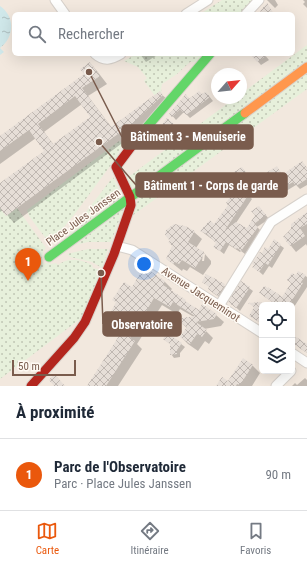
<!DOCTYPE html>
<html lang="fr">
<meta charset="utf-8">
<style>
body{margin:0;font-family:"Roboto Condensed",sans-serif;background:#f6f6f7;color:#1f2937}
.controls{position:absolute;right:12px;bottom:12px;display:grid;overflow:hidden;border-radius:6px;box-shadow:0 4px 16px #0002}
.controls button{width:36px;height:36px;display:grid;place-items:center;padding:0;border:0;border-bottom:1px solid #e0e1e3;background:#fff;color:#1f2937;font:20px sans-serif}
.compass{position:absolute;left:211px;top:68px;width:36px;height:36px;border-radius:50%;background:#fff;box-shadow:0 4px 16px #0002;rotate:63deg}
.scale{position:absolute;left:12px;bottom:10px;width:64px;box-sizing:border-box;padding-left:4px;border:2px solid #7a5c4d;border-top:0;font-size:11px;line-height:14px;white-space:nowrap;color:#7a5c4d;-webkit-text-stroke:3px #fffaf3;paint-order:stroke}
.you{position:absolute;left:144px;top:264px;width:14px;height:14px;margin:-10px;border:3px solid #fff;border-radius:50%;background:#1a73e8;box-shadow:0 0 0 6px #1a73e833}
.badge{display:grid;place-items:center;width:26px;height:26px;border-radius:50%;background:#ea580c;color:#fff;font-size:13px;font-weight:700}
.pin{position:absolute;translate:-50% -33px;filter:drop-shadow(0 1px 2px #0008)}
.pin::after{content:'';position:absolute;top:21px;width:14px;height:12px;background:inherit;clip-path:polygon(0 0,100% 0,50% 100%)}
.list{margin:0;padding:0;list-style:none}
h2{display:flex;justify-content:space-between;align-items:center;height:52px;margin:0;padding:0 16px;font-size:17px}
h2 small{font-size:13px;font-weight:400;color:#747a83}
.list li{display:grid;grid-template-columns:26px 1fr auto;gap:12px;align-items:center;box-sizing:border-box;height:72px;padding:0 16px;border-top:1px solid #e0e1e3}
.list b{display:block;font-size:15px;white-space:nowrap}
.list p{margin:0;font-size:13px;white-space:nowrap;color:#747a83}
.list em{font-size:13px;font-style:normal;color:#747a83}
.icon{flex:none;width:22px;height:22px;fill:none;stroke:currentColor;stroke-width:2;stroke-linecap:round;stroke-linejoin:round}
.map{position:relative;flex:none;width:307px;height:386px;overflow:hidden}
.search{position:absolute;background:#fff;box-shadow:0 4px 16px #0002;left:12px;right:12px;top:12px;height:44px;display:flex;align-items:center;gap:10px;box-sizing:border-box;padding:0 14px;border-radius:6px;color:#747a83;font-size:15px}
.sheet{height:124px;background:#fff}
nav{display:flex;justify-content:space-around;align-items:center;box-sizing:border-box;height:56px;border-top:1px solid #e0e1e3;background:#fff;font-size:11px;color:#747a83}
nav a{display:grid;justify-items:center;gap:2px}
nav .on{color:#ea580c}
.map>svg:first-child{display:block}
.residential{fill:#f2e8de;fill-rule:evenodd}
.green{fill:url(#green-dots)}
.water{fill:url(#water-ripples)}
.shadow{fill:#0003;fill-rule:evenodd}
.building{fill:url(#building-cross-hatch);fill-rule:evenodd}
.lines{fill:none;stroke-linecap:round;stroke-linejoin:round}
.street-casing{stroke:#d7d1cb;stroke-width:11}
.fast-casing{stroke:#d9d2cb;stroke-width:11}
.slow-casing{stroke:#d9d2cb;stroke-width:11}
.jam-casing{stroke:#d9d2cb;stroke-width:11}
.street{stroke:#fefefd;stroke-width:9}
.fast{stroke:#63d668;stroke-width:9}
.slow{stroke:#ff974d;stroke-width:9}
.jam{stroke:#b3261e;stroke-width:9}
.labels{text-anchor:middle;stroke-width:3;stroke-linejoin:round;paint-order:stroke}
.street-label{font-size:11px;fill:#7a5c4d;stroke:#fffaf3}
.leader{fill:none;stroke:#7a5c4d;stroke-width:1.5}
.callout-dot{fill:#7a5c4d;stroke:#fffaf3;stroke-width:1.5}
.callout{fill:#7a5c4d;stroke:#7a5c4d;stroke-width:1.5}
.callout-label{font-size:12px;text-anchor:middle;font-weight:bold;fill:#fff}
</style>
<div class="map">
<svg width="307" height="386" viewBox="0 0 307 386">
<defs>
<pattern id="green-dots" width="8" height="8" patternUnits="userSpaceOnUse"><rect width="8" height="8" fill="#e7f0db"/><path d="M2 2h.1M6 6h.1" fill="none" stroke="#c0c6b4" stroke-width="1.8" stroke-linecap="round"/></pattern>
<pattern id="water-ripples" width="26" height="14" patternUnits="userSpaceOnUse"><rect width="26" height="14" fill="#d0e8ea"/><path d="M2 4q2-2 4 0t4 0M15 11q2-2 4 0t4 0" fill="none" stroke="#aebfc0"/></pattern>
<pattern id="building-cross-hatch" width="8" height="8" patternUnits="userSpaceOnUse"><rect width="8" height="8" fill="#e6ded7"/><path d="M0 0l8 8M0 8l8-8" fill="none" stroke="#bfb7b1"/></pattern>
</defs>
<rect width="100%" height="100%" fill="#f9f5f0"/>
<!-- residential -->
<path class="residential" d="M0,0H307V386H0ZM14,14H293V54H14ZM217,74H241V98H217ZM262,305H292V371H262Z"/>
<!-- green -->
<path class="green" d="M222,0H253L240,14H200Z
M307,45V63L133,190L127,178L235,98H241V94Z
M136,54H203L196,62H190L177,74L162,84L161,89L162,96L158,100L144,81L147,78L138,67L124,61Z
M307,71V89L132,216L138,200L137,197Z
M119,141L123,143L116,158L77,211L50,244L29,216L27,210Z
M113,177L123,197L70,236L69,234Z
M124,207L111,242H88L76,245Z
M0,208L6,216L17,208L46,248L43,251V255L41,259L44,264L47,263L52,264L56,263L58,265C67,257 82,259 92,265L93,268L101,270L83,317L0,379Z
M88,249H108L102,268L92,262L70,257L67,254Z"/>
<!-- water -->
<path class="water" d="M0,6C15,16 15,37 0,48L4,52L0,55Z"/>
<!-- shadow -->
<path class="shadow" d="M267,0H275L278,5L275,8Z
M303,0H307V8L303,4L305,2Z
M140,54H159L146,62Z
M251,54H264L269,60L261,65Z
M90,63L97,71L107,84L88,96L112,128L160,93L168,100L140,130L14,223L3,210L0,212V184L46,151L36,138L0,164V137L85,74ZM82,104L92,117L54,145L44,132Z
M202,95L209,96L213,101L190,118L184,112L176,120L170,113L186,96L190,99Z
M167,119L176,128L168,134L161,127Z
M302,162L307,168V185L300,189L296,185L278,196L274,193L277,168L283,175Z
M243,169L248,175L242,180L240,179Z
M245,186L250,193L248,195L252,199L236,223L247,229L256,215L259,207L269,219L257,227L261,231L245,254L241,251L240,252L229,245L224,254L215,247L217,243L201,231L214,226Z
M307,213V246L306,244L296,252L284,237Z
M194,232L202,239L196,248L205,254H203L202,261H204L205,254L211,261V264L203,275L190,267L187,271L183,269L182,271L167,259Z
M274,241L284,248L272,268L269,266L263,275L254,267L262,254L268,251Z
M299,272L307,277V287L292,310V305H262V324L250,315L255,308L251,304L272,302L261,293L283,298Z
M164,281L172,289L170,291L185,301L191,306L199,311L203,306L216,315L224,322L221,326L204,329L213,338L209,344L205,341L198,351L188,344L181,337L187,328L177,319L194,317L180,309L177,314L162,305L137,344L142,349L118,386H88L126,327L117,322L110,314L132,288Z
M203,282L221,283L228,289L222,299L213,293L209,289L210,287Z
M249,288L253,291L240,311L230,302Z
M168,334L185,347L180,353V357L174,358L171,354V345L164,339Z
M295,337L307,345V353L292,342Z
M244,360L253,366L260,373L252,386H217L228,383Z
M305,378L307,380V386H292L295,383L297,385Z"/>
<!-- building -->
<path class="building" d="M267,3L274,14H263L260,11Z
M250,54H269L257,62Z
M90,62L100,76L82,88L111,127L160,91L163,95L133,123L6,216L0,208V183L44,151L29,130L0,151V136L84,74L80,69ZM75,96L90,117L53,144L38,124Z
M199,91L202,94L206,92L210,97L186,115L180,109L172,117L169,114L186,94L189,99Z
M167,118L174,124L164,131L160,127Z
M302,161L307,168V179L296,186L293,182L274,193L270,187L273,185L266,173L277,166L282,175Z
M242,167L246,173V175L240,179L234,172Z
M241,181L247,189L245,191L249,194L225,230L236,222L247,228L255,215L251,211L259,206L266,215L254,224L258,227L241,251L237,248L236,249L226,242L220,251L213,247L216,243L207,234L200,231L210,220L214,224L228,205L226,203Z
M307,212V224L300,228L305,236L290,246L283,237L291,229V224Z
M174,224L185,226L195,231L188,242L204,252L203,256L195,268L182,260L179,264L175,262L173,264L166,259L172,246L168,242L170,241L165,235L166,230Z
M274,239L281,244L268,265L265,263L259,272L252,267L254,265L252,264L260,252L262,253L265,247L268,249Z
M144,267L165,281L163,285L186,300L185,301L199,310L202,304L217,314L214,319L196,322L207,330L202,337L197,334L190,344L180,337L187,327L175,319L195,316L173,302L170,307L154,298L130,338L135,341L106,386H87L126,325L109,315L116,302L112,300L124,282L132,287Z
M298,271L306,275L301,282L303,283L289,305H277L259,293L264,286L268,288V287L282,297L291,283L287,280L292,273L296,275Z
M206,274L225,284L218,296L208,289L209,287L202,282Z
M241,281L250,287L236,308L228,302Z
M262,302V318L259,322L249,316L254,307L248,303Z
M167,333L182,343L177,350V354L170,355V344L163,339Z
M296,337L307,344V353L292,343Z
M243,358L253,365L240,385L237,384L236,386H216L222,377L228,381Z
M54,374L65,386H54L49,380Z"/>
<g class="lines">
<defs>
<path id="street" d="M55,0L65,14
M186,14L208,0
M246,14L259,0
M95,54C104,62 111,60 121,54
M117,246L132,250L262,333
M219,306L271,222L307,199
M292,353L307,363
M276,386L291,371"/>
<path id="fast" d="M140,135L210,54
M49,257L245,113"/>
<path id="slow" d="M245,113L307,67"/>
<path id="jam" d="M31,386L74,338L85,322L114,254L131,205L130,197L116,167L140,135"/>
</defs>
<!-- street casing -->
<use href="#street" class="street-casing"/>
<!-- fast casing -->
<use href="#fast" class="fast-casing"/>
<!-- slow casing -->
<use href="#slow" class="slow-casing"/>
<!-- jam casing -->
<use href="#jam" class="jam-casing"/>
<!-- street -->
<use href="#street" class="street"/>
<!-- fast -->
<use href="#fast" class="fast"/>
<!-- slow -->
<use href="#slow" class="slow"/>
<!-- jam -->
<use href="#jam" class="jam"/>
</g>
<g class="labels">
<!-- street labels -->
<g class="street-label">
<text transform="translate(83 217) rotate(-36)" y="4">Place Jules Janssen</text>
<text transform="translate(201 294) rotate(33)" y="4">Avenue Jacqueminot</text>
</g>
</g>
<!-- callouts -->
<path class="leader" d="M89 72L122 137M99 142L136 185M101 273L103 324"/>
<g class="callout-dot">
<circle cx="89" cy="72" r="4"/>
<circle cx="99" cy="142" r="4"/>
<circle cx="101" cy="273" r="4"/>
</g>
<g class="callout">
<rect x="122" y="125" width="131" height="24" rx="4"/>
<rect x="136" y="173" width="151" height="24" rx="4"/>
<rect x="103" y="312" width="78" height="24" rx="4"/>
</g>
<g class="callout-label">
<text x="188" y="141">Bâtiment 3 - Menuiserie</text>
<text x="211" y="190">Bâtiment 1 - Corps de garde</text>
<text x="142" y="329">Observatoire</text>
</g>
</svg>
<div class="controls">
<button><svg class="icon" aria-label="locate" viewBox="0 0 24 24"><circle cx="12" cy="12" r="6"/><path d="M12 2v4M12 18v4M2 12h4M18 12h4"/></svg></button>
<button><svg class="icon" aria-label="layers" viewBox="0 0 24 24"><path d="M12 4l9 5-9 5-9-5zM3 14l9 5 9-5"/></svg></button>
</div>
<svg class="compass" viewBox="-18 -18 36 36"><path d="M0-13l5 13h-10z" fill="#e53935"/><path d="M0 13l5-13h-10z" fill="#747a83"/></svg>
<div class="scale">50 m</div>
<div class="you"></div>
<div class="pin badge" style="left:28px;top:281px">1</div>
<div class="search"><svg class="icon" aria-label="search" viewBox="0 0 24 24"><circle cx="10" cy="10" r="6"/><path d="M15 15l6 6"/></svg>Rechercher</div>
</div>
<section class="sheet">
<h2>À proximité<small></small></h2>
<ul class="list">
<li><span class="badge">1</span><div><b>Parc de l'Observatoire</b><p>Parc · Place Jules Janssen</p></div><em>90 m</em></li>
</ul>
</section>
<nav>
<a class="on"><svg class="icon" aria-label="map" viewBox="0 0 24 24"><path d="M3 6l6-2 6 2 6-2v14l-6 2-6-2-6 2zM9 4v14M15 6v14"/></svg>Carte</a>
<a><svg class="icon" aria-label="directions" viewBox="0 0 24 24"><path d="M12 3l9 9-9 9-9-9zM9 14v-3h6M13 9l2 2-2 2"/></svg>Itinéraire</a>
<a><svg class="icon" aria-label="saved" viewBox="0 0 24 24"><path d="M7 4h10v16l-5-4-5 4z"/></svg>Favoris</a>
</nav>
